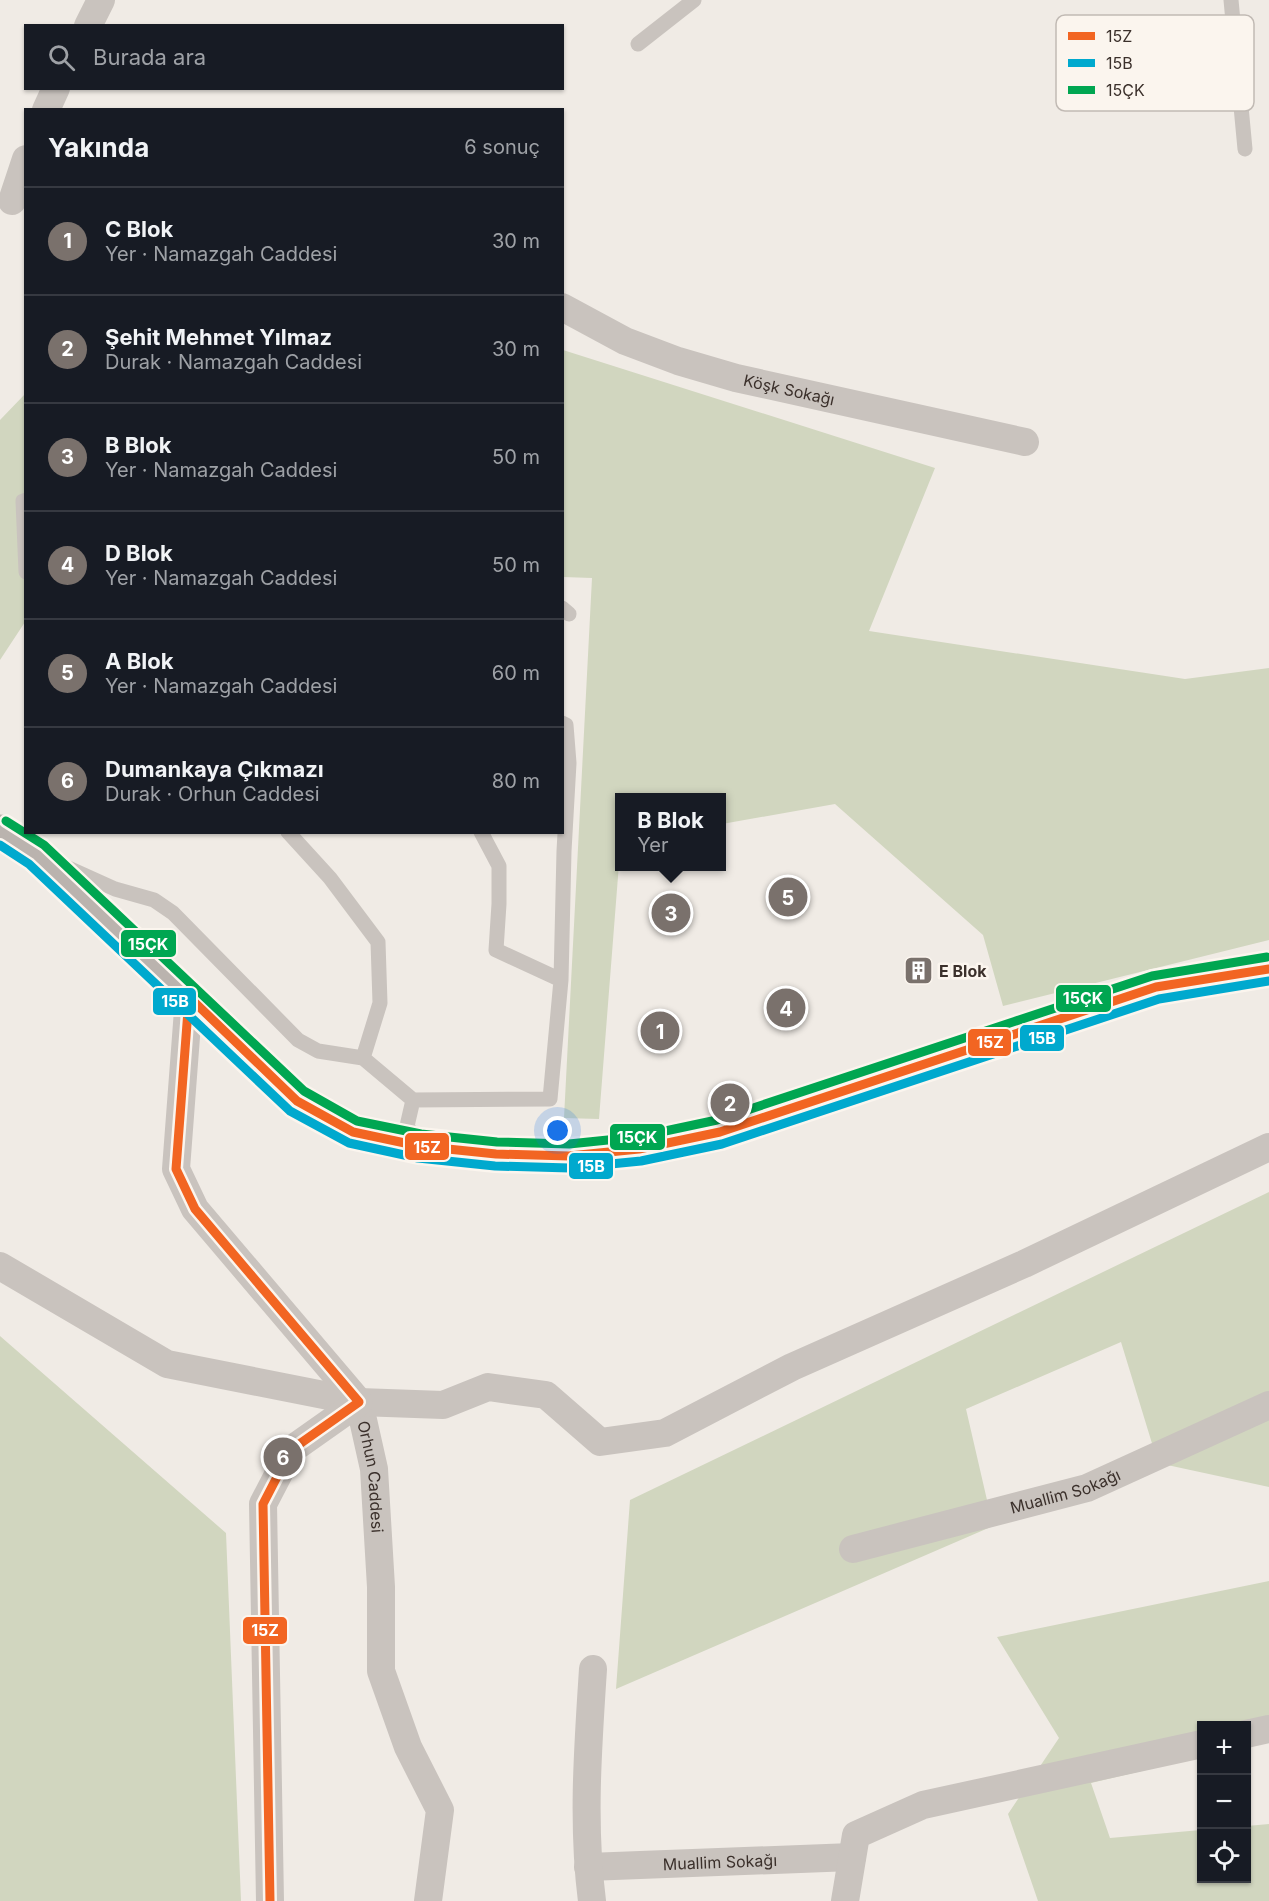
<!DOCTYPE html>
<html lang="tr">
<meta charset="utf-8">
<style>
body{margin:0;font-family:Inter,sans-serif;background:#242831;color:#f1f3f6}
.controls{position:absolute;right:18px;bottom:18px;display:grid;overflow:hidden;border-radius:0px;box-shadow:0 2px 4px #0004}
.controls button{width:54px;height:54px;display:grid;place-items:center;padding:0;border:0;border-bottom:2px solid #363941;background:#171b24;color:#f1f3f6;font:30px sans-serif}
.you{position:absolute;left:558px;top:1131px;width:21px;height:21px;margin:-15px;border:4px solid #fff;border-radius:50%;background:#1a73e8;box-shadow:0 0 0 9px #1a73e833}
.badge{display:grid;place-items:center;width:39px;height:39px;border-radius:50%;background:#7a716c;color:#fff;font-size:20px;font-weight:700}
.pin{position:absolute;translate:-50% -50%;border:3px solid #fff;box-shadow:0 2px 6px #0006}
.popup{position:absolute;left:615px;top:793px;width:111px;height:78px;box-sizing:border-box;display:grid;place-content:center;border-radius:0px;background:#171b24;filter:drop-shadow(0 2px 4px #0005);font-size:20px;white-space:nowrap;color:#9ea1a6}
.popup b{font-size:22px;color:#f1f3f6}
.popup::after{content:'';position:absolute;left:50%;top:100%;margin-left:-12px;border:12px solid transparent;border-top-color:#171b24}
.list{margin:0;padding:0;list-style:none}
h2{display:flex;justify-content:space-between;align-items:center;height:78px;margin:0;padding:0 24px;font-size:26px}
h2 small{font-size:20px;font-weight:400;color:#9ea1a6}
.list li{display:grid;grid-template-columns:39px 1fr auto;gap:18px;align-items:center;box-sizing:border-box;height:108px;padding:0 24px;border-top:2px solid #363941}
.list b{display:block;font-size:22px;white-space:nowrap}
.list p{margin:0;font-size:20px;white-space:nowrap;color:#9ea1a6}
.list em{font-size:20px;font-style:normal;color:#9ea1a6}
.icon{flex:none;width:33px;height:33px;fill:none;stroke:currentColor;stroke-width:2;stroke-linecap:round;stroke-linejoin:round}
.map{position:relative;flex:none;width:1269px;height:1901px;overflow:hidden}
.search{position:absolute;background:#171b24;box-shadow:0 2px 4px #0004;left:24px;top:24px;width:540px;height:66px;display:flex;align-items:center;gap:15px;box-sizing:border-box;padding:0 21px;border-radius:0px;color:#9ea1a6;font-size:22px}
.panel{position:absolute;background:#171b24;box-shadow:0 2px 4px #0004;left:24px;top:108px;width:540px;height:726px;border-radius:0px}
.map>svg:first-child{display:block}
.green{fill:#d1d6bf}
.lines{fill:none;stroke-linecap:round;stroke-linejoin:round}
.service{stroke:#c9c3be;stroke-width:15}
.minor{stroke:#c9c3be;stroke-width:28}
.secondary{stroke:#bab3ae;stroke-width:33}
.bus-1-casing{stroke:#fbf5ee;stroke-width:14}
.bus-2-casing{stroke:#fbf5ee;stroke-width:14}
.bus-3-casing{stroke:#fbf5ee;stroke-width:14}
.bus-1{stroke:#f26522;stroke-width:9}
.bus-2{stroke:#00a9ce;stroke-width:9}
.bus-3{stroke:#00a651;stroke-width:9}
.labels{text-anchor:middle;stroke-width:5;stroke-linejoin:round;paint-order:stroke}
.street-label{font-size:16px;fill:#3b302b;stroke:#fbf5ee}
.poi-label{font-size:16px;font-weight:bold;fill:#3b302b;stroke:#fbf5ee;text-anchor:start}
.key{fill:#fbf5ee;stroke:#c1bab4;stroke-width:1.5}
.key-label{font-size:16px;fill:#3b302b}
.line-badge{stroke:#fbf5ee;stroke-width:2}
.badge-label{font-size:16px;text-anchor:middle;font-weight:bold;fill:#fff}
</style>
<div class="map">
<svg width="1269" height="1901" viewBox="0 0 1269 1901">
<rect width="100%" height="100%" fill="#f0ebe5"/>
<!-- green -->
<path class="green" d="M563,350L935,468L869,631L1185,679L1269,668V940L1003,1006L983,935L835,804L722,824V798H620V851L599,1119L564,1118L592,578L563,577Z
M25,394V622L0,660V420Z
M1269,1192V1487L1158,1463L1121,1342L966,1409L993,1526L616,1689L630,1500Z
M0,1336L226,1533L241,1901H0Z
M1269,1581V1741L1246,1726H1202L1201,1757L1091,1783L1110,1838L1201,1830L1202,1878H1246L1247,1826L1269,1824V1901H1038L1008,1814L1059,1738L997,1637Z"/>
<g class="lines">
<!-- service -->
<path class="service" d="M1231,0L1245,149
M638,44L694,0
M26,500L23,501L26,572
M562,608L569,614
M288,832L330,878L378,942L380,1003L363,1058
M481,832L499,866V904L496,950L561,980
M64,866L115,889L154,900L173,913L298,1040L318,1051L363,1058L413,1100L550,1099L561,980L564,851L569,763L566,725L562,723
M413,1100L407,1126L418,1144"/>
<!-- minor -->
<g class="minor">
<path d="M88,26L101,0"/>
<path d="M46,110L56,88"/>
<path d="M12,201L26,159"/>
<path id="s1" d="M562,307L625,341L678,361L736,378L1025,442"/>
<path id="s2" d="M189,997L176,1169L195,1209L359,1402L374,1469L381,1587V1671L408,1747L440,1810L428,1901"/>
<path d="M0,1266L167,1364L359,1402L443,1405L488,1387L546,1395L600,1442L665,1433L792,1367L1024,1264L1269,1147"/>
<path id="s3" d="M853,1549L1087,1488L1269,1405"/>
<path d="M1246,1734L1269,1729"/>
<path id="s4" d="M588,1867L852,1857"/>
<path d="M270,1901L263,1504L291,1450L359,1402"/>
<path d="M592,1901C582,1824 588,1746 593,1669"/>
<path d="M845,1901L856,1835L923,1805L1202,1744"/>
</g>
<!-- secondary -->
<path class="secondary" d="M0,831L36,854L189,997L297,1101L353,1132L419,1146L496,1154L569,1156L639,1149L720,1132L1156,987L1269,969"/>
<defs>
<path id="bus-1" d="M189,997L297,1101L353,1132L419,1146L496,1154L569,1156L639,1149L720,1132L1156,987L1269,969
M189,997L176,1169L195,1209L359,1402
M270,1901L263,1504L291,1450L359,1402"/>
<path id="bus-2" d="M0,845L29,864L290,1111L349,1143L418,1158L495,1166L570,1168L641,1161L722,1144L1159,999L1269,981"/>
<path id="bus-3" d="M6,821L44,845L304,1091L357,1121L421,1134L497,1142L569,1144L637,1137L717,1120L1152,976L1267,957"/>
</defs>
<!-- bus-1 casing -->
<use href="#bus-1" class="bus-1-casing"/>
<!-- bus-2 casing -->
<use href="#bus-2" class="bus-2-casing"/>
<!-- bus-3 casing -->
<use href="#bus-3" class="bus-3-casing"/>
<!-- bus-1 -->
<use href="#bus-1" class="bus-1"/>
<!-- bus-2 -->
<use href="#bus-2" class="bus-2"/>
<!-- bus-3 -->
<use href="#bus-3" class="bus-3"/>
</g>
<!-- icons -->
<defs>
<symbol id="building-square" viewBox="-11 -11 22 22"><rect x="-9" y="-9" width="18" height="18" rx="4" fill="#7a716c" stroke="#fbf5ee"/><path d="M-4-6H4V6H1V3H-1V6H-4ZM-2.5-4.3h1.7v1.8h-1.7ZM.8-4.3h1.7v1.8H.8ZM-2.5-1h1.7V.8h-1.7ZM.8-1h1.7V.8H.8Z" fill="#fff"/></symbol>
</defs>
<g fill-rule="evenodd">
<use href="#building-square" x="902" y="954" width="33" height="33"/>
</g>
<g class="labels">
<!-- street labels -->
<g class="street-label">
<text dy="6" stroke="none"><textPath href="#s1" startOffset="243">Köşk Sokağı</textPath></text>
<text dy="6" stroke="none"><textPath href="#s2" startOffset="546">Orhun Caddesi</textPath></text>
<text dy="6" stroke="none"><textPath href="#s3" startOffset="220">Muallim Sokağı</textPath></text>
<text dy="6" stroke="none"><textPath href="#s4" startOffset="132">Muallim Sokağı</textPath></text>
</g>
<!-- poi labels -->
<g class="poi-label">
<text x="939" y="977">E Blok</text>
</g>
</g>
<!-- legend -->
<rect x="1056" y="15" width="198" height="96" rx="9" class="key"/>
<rect x="1068" y="32" width="27" height="8" fill="#f26522"/>
<rect x="1068" y="59" width="27" height="8" fill="#00a9ce"/>
<rect x="1068" y="86" width="27" height="8" fill="#00a651"/>
<g class="key-label">
<text x="1106" y="42">15Z</text>
<text x="1106" y="69">15B</text>
<text x="1106" y="96">15ÇK</text>
</g>
<g class="line-badge">
<rect x="120" y="929" width="57" height="29" rx="6" fill="#00a651"/>
<rect x="1055" y="984" width="57" height="29" rx="6" fill="#00a651"/>
<rect x="152" y="987" width="45" height="29" rx="6" fill="#00a9ce"/>
<rect x="1019" y="1024" width="46" height="28" rx="6" fill="#00a9ce"/>
<rect x="967" y="1028" width="45" height="29" rx="6" fill="#f26522"/>
<rect x="609" y="1123" width="57" height="28" rx="6" fill="#00a651"/>
<rect x="404" y="1132" width="46" height="29" rx="6" fill="#f26522"/>
<rect x="568" y="1152" width="46" height="28" rx="6" fill="#00a9ce"/>
<rect x="242" y="1616" width="46" height="29" rx="6" fill="#f26522"/>
</g>
<g class="badge-label">
<text x="148" y="950">15ÇK</text>
<text x="1083" y="1004">15ÇK</text>
<text x="175" y="1007">15B</text>
<text x="1042" y="1044">15B</text>
<text x="990" y="1048">15Z</text>
<text x="637" y="1143">15ÇK</text>
<text x="427" y="1153">15Z</text>
<text x="591" y="1172">15B</text>
<text x="265" y="1636">15Z</text>
</g>
</svg>
<div class="controls">
<button>+</button>
<button>−</button>
<button><svg class="icon" aria-label="locate" viewBox="0 0 24 24"><circle cx="12" cy="12" r="6"/><path d="M12 2v4M12 18v4M2 12h4M18 12h4"/></svg></button>
</div>
<div class="you"></div>
<div class="pin badge" style="left:660px;top:1031px">1</div>
<div class="pin badge" style="left:730px;top:1103px">2</div>
<div class="pin badge" style="left:671px;top:913px">3</div>
<div class="popup"><b>B Blok</b>Yer</div>
<div class="pin badge" style="left:786px;top:1008px">4</div>
<div class="pin badge" style="left:788px;top:897px">5</div>
<div class="pin badge" style="left:283px;top:1457px">6</div>
<div class="search"><svg class="icon" aria-label="search" viewBox="0 0 24 24"><circle cx="10" cy="10" r="6"/><path d="M15 15l6 6"/></svg>Burada ara</div>
<section class="panel">
<h2>Yakında<small>6 sonuç</small></h2>
<ul class="list">
<li><span class="badge">1</span><div><b>C Blok</b><p>Yer · Namazgah Caddesi</p></div><em>30 m</em></li>
<li><span class="badge">2</span><div><b>Şehit Mehmet Yılmaz</b><p>Durak · Namazgah Caddesi</p></div><em>30 m</em></li>
<li><span class="badge">3</span><div><b>B Blok</b><p>Yer · Namazgah Caddesi</p></div><em>50 m</em></li>
<li><span class="badge">4</span><div><b>D Blok</b><p>Yer · Namazgah Caddesi</p></div><em>50 m</em></li>
<li><span class="badge">5</span><div><b>A Blok</b><p>Yer · Namazgah Caddesi</p></div><em>60 m</em></li>
<li><span class="badge">6</span><div><b>Dumankaya Çıkmazı</b><p>Durak · Orhun Caddesi</p></div><em>80 m</em></li>
</ul>
</section>
</div>
